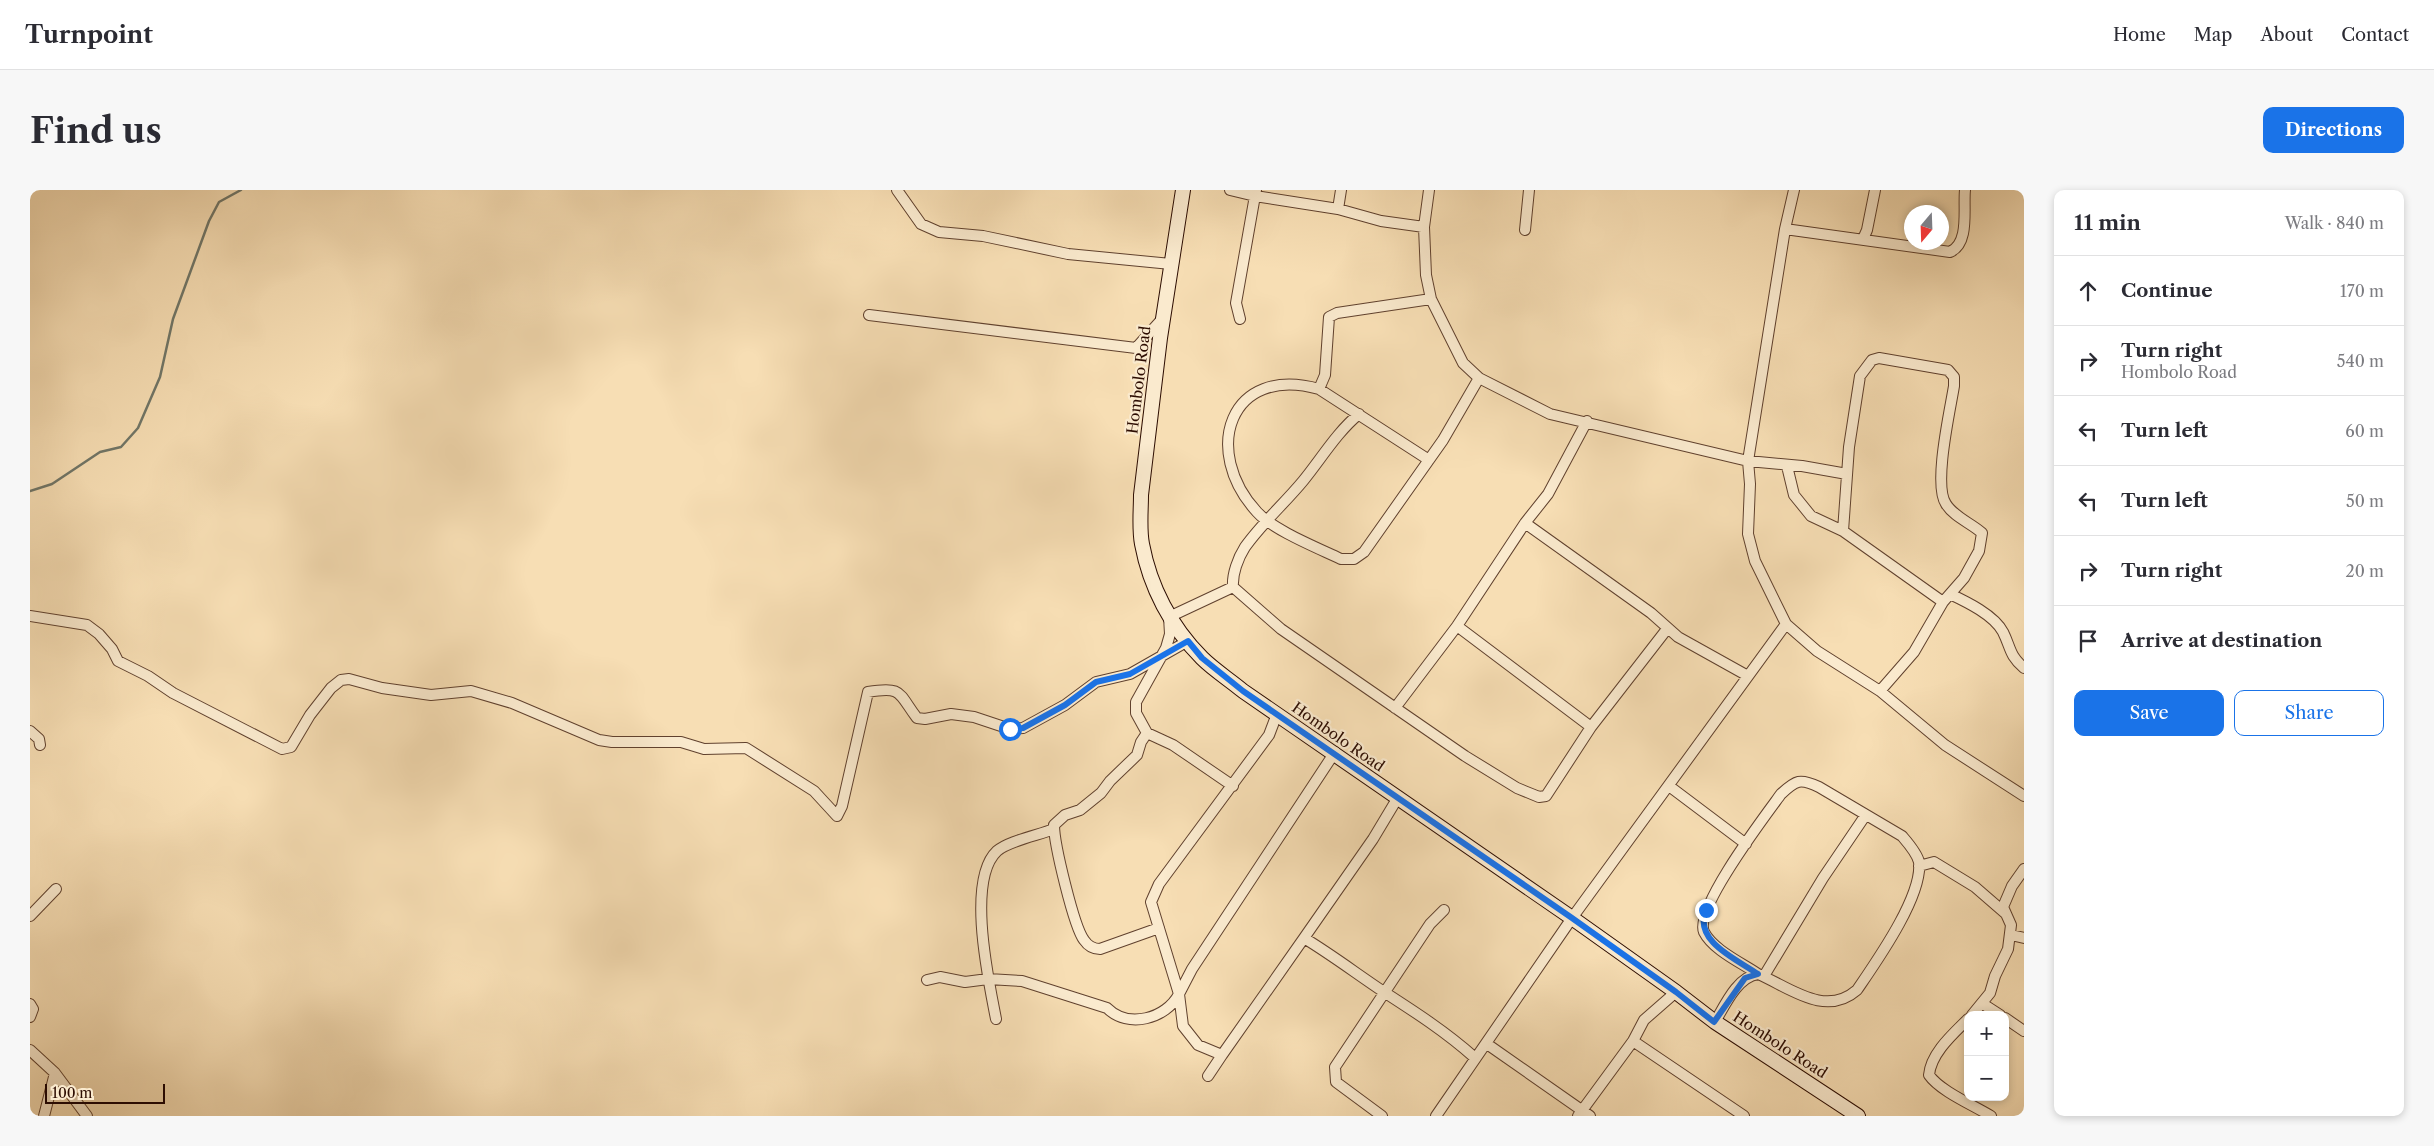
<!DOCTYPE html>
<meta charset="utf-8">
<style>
body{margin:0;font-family:"Libre Caslon Text",serif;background:#f7f7f7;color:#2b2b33}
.controls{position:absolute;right:15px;bottom:15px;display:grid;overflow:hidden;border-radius:10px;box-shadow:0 2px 8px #0003}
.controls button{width:45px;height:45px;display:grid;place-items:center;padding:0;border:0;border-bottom:1px solid #e1e1e2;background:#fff;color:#2b2b33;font:25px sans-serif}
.compass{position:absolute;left:1874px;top:15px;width:45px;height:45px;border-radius:50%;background:#fff;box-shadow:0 2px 8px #0003;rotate:199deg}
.scale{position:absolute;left:15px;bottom:12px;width:120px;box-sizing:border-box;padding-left:5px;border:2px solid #2d0d02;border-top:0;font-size:14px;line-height:18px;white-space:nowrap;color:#2d0d02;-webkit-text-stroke:4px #faeace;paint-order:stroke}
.stop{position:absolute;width:15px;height:15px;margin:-11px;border:4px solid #1a73e8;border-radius:50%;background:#fff}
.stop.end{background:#1a73e8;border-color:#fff;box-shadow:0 1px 5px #0008}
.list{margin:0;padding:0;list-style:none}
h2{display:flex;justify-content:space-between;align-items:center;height:65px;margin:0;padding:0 20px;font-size:21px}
h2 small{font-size:16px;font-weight:400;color:#7c7c81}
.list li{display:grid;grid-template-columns:32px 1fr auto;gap:15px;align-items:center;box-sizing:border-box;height:70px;padding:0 20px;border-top:1px solid #e1e1e2}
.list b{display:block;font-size:19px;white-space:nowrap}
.list p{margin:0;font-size:16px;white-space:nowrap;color:#7c7c81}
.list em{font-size:16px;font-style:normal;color:#7c7c81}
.actions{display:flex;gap:10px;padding:15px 20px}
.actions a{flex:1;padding:11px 0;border:1px solid #1a73e8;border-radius:10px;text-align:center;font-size:18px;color:#1a73e8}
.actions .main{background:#1a73e8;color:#fff}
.icon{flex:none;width:28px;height:28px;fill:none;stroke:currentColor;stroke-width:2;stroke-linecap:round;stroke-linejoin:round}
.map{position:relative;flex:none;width:1994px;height:926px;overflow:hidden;border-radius:10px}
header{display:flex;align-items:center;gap:30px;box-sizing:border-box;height:70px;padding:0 25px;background:#fff;border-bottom:1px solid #e1e1e2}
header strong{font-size:24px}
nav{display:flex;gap:28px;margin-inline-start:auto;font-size:18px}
.intro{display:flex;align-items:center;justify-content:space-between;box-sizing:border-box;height:120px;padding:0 30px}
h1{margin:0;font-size:35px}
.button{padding:12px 22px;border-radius:10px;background:#1a73e8;color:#fff;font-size:18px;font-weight:700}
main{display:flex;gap:30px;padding:0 30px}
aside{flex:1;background:#fff;border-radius:10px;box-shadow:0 2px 8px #0003}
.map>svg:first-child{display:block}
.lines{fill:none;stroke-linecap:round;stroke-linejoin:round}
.stream{stroke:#707668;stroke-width:2.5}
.street-casing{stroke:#60412e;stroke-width:12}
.secondary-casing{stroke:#2d0d02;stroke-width:16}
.street{stroke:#faeace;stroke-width:10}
.secondary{stroke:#faeace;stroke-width:14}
.route{stroke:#1a73e8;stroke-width:6}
.labels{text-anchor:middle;stroke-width:4.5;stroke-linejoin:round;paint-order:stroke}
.street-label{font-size:15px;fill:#2d0d02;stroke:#faeace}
</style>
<header>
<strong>Turnpoint</strong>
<nav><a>Home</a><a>Map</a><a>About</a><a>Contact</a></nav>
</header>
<div class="intro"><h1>Find us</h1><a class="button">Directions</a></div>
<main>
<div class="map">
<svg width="1994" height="926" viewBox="0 0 1994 926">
<rect width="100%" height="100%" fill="#f7deb4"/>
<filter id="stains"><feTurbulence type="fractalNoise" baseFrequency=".004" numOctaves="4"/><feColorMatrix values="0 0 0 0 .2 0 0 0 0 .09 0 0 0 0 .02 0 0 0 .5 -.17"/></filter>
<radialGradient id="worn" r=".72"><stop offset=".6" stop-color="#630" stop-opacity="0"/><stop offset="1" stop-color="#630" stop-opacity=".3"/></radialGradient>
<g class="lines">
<!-- stream -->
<path class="stream" d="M0,301L22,294L70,262L91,257L108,238L130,187L143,129L179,31L189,12L211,0"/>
<defs>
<path id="street" d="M867,0L891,34L909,42L953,46L1038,64L1141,74
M1200,0L1225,6L1308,19L1351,31L1394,37
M1399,0L1394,37L1396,85L1401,109L1433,173L1449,188L1520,224L1718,271L1772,276L1817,284
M1764,0L1755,39L1718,271L1720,294L1718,344L1725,371L1756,434L1787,461L1850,501L1915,555L1994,606
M1308,19L1311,0
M1755,39L1920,62C1940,53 1933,19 1935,0
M1495,40L1499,0
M1833,49L1837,40L1845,0
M839,125L1106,158L1133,128
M1210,129L1206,113L1226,0
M1289,199L1295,185L1299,127L1307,123L1401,109
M1329,224C1307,242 1291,269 1273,291C1254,314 1232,333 1215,357C1208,368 1202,384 1203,397L1251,439L1435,566L1487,598L1509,607L1516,606L1561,537L1637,439
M1399,270L1289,199C1199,174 1171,261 1227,322C1243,340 1288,358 1311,369H1324L1334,362L1413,250L1449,188
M1757,276L1764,305L1781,326L1813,341L1913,412
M1495,333L1621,423L1648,447L1718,486
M1813,341L1819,257L1830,186L1842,170L1849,168L1918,180L1924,187V196C1920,221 1903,295 1916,314C1924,327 1941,333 1952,343L1949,361L1934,388L1913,412L1884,462L1850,501
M1920,404C1937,412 1964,425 1973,442C1981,458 1979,465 1994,478
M0,426L57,435L69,444L82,459L88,471L118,486L143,503L252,559L261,557L280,525L301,498L311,490L319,489L352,498L401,505L441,501L482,513L569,550L582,552H651L674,559L716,558L784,601L807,626L812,616L838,502C873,496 868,503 887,528L895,529L921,524L944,527L980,539L993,538L1035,515L1066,492L1100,484L1158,451
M1427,436L1561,537
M1365,518L1427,436L1495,333L1518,304L1557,231
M0,541L9,549L10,555
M1117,543L1111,552L1107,565L1080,591L1071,603L1050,620L1035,625L1024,635C1024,654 1044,737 1054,750C1058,756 1064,759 1070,759L1129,738
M1203,596L1143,555L1117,543L1106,523V512L1136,458L1140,444L1139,427L1203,397
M1639,596L1716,654
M1367,609L1343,649L1274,748C1302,765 1327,784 1354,802C1385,822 1416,842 1444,867
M1889,676L1904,672L1945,697L1975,723
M0,726L26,699
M1981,745L1994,748
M1274,748L1192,865L1168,855L1153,836L1149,804L1162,779L1305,562
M1734,786L1793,688L1835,626
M897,790L910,787L935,792L958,789L992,791L1077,818C1098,839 1136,829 1149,804L1121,712L1129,694L1239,545L1247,524
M0,814L3,819L0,827
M1953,814L1970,825
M1942,825L1960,803L1965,786L1978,759L1981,735L1973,717L1982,696L1994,679
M1975,828L1994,841
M966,829C959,792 936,690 967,661C978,651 1009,645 1024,639
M1938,829C1923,844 1901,863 1899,885C1910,901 1943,915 1961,926
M1685,832C1695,815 1707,787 1728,784C1759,797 1795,828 1827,800C1846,772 1893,706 1889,672C1887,663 1878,653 1872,646L1789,597C1770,588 1766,590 1751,604C1735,626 1664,719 1674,742C1683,760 1712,773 1728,784
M1603,851L1714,926
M1457,854L1560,926
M0,860L25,883L57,926
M1178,886L1192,865
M14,926L25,883
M1352,926L1306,892L1305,877L1400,734L1414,720
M1406,926L1542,728L1756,434
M1548,926L1603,851L1614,830L1646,802"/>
<path id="secondary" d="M1153,0L1130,148L1111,305C1111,321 1109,338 1112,354C1120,397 1141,437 1172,468C1184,480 1200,490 1213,501L1542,728L1646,802L1685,832L1828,926"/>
</defs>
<!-- street casing -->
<use href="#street" class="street-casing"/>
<!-- secondary casing -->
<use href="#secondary" class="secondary-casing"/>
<!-- street -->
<use href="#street" class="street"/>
<!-- secondary -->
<use href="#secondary" class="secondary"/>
</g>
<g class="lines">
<!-- route -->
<path class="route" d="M980,539L993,538L1035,515L1066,492L1100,484L1158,451L1172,468L1213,501L1542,728L1646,802L1684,832L1715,788L1728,784C1706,769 1663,751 1676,720"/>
</g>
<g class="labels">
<!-- street labels -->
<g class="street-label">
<text transform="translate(1109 190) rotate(-83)" y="5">Hombolo Road</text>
<text transform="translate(1308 547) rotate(35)" y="5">Hombolo Road</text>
<text transform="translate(1750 855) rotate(33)" y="5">Hombolo Road</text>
</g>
</g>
<rect width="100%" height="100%" filter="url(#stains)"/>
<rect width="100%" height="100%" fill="url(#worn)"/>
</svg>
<div class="controls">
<button>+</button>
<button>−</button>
</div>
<svg class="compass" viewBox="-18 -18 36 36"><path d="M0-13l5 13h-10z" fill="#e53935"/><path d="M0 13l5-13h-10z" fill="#7c7c81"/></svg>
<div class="scale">100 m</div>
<div class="stop" style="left:980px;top:539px"></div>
<div class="stop end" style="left:1676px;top:720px"></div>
</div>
<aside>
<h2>11 min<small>Walk · 840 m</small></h2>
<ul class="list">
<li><svg class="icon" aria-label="ahead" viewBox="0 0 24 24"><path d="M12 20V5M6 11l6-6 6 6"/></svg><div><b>Continue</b></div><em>170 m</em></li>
<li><svg class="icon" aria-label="right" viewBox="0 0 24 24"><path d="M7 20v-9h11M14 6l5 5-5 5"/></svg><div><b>Turn right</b><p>Hombolo Road</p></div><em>540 m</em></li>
<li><svg class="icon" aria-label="left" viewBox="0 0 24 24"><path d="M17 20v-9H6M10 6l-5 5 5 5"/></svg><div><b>Turn left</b></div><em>60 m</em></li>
<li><svg class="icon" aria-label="left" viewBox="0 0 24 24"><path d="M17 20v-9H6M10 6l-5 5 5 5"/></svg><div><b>Turn left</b></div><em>50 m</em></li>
<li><svg class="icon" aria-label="right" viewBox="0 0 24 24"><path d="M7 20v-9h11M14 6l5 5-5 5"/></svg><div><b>Turn right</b></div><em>20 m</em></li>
<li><svg class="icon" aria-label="arrive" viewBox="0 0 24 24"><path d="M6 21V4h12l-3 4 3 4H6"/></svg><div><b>Arrive at destination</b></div></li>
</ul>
<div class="actions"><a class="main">Save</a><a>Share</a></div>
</aside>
</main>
